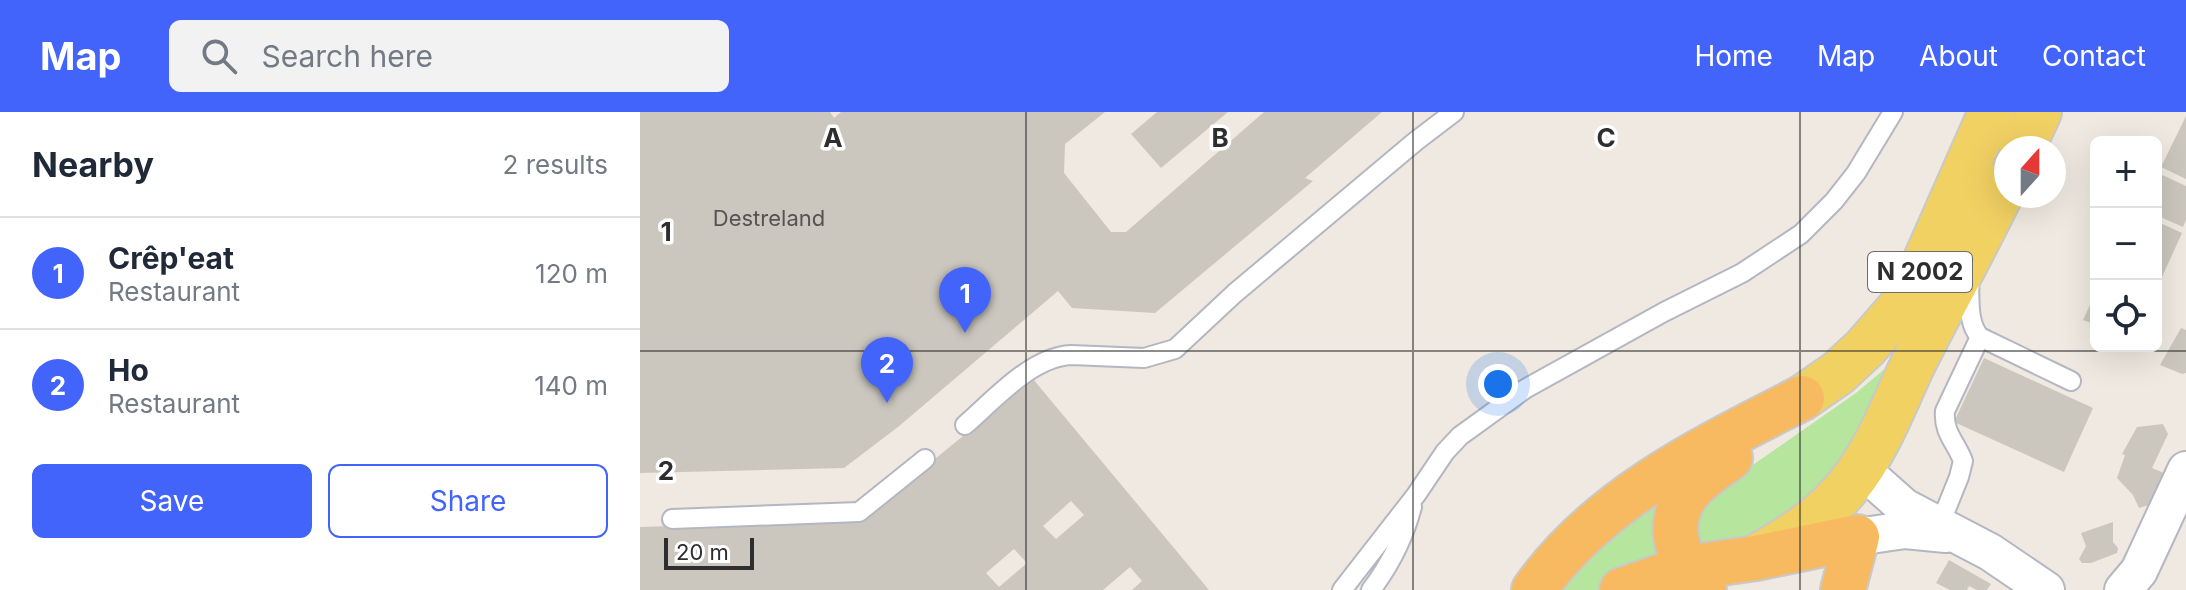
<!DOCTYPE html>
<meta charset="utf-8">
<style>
body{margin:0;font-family:Inter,sans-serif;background:#f2f2f3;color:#1f2937}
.controls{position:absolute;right:24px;top:24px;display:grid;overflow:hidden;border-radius:12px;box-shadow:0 8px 32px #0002}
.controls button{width:72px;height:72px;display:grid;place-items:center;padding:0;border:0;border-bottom:2px solid #e0e1e3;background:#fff;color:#1f2937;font:40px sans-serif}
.compass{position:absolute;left:1354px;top:24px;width:72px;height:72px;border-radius:50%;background:#fff;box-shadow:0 8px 32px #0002;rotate:21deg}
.scale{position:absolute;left:24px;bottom:20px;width:90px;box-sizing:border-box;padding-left:8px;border:4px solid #2e2e2e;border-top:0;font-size:22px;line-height:28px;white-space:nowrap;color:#2e2e2e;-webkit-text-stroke:6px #fff;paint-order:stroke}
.you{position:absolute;left:858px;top:272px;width:28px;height:28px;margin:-20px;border:6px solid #fff;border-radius:50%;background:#1a73e8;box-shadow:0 0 0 12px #1a73e833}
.badge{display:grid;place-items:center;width:52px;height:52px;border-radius:50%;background:#4264fb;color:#fff;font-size:26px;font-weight:700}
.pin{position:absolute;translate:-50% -66px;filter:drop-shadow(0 2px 4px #0008)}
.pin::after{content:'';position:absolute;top:42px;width:28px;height:24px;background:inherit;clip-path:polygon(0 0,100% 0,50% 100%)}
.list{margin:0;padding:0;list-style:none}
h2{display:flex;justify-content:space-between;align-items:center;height:104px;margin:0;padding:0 32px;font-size:34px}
h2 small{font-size:26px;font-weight:400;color:#747a83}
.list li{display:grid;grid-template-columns:52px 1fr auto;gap:24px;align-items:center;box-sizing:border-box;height:112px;padding:0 32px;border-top:2px solid #e0e1e3}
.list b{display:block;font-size:30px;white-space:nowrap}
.list p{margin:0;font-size:26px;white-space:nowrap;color:#747a83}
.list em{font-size:26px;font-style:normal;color:#747a83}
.actions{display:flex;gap:16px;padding:24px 32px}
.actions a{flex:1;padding:18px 0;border:2px solid #4264fb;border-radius:12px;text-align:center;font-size:28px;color:#4264fb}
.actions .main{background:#4264fb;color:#fff}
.icon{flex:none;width:44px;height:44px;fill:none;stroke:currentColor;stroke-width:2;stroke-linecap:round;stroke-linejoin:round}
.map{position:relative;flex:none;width:1546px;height:478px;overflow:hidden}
header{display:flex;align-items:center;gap:48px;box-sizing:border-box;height:112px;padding:0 40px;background:#4264fb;color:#fff}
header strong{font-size:38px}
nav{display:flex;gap:44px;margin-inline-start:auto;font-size:28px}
.search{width:560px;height:72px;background:#f2f2f3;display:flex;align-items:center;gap:20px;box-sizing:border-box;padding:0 28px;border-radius:12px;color:#747a83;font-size:30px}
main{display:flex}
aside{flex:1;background:#fff}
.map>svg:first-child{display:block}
.green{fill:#b6e59e}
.building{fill:#cbc7bf;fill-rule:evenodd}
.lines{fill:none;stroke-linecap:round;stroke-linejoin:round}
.service-casing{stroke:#b4b7c1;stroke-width:22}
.minor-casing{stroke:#b4b7c1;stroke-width:40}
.primary-casing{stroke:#c9c9c9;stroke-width:48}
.trunk-casing{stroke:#c9c9c9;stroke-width:48}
.service{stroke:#fff;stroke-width:18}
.minor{stroke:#fff;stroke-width:36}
.primary{stroke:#f2d163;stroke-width:44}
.trunk{stroke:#f8ba60;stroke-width:44}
.grid{fill:none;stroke:#2e2e2e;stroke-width:2;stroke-opacity:0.55}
.labels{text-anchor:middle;stroke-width:7;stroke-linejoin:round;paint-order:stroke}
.number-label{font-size:22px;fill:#555452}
.shield{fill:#fff;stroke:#6d6d6d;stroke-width:2}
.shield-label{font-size:24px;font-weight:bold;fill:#2e2e2e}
.grid-label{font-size:26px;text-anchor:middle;font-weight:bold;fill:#2e2e2e;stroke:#fff;stroke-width:7;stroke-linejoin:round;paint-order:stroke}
</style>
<header>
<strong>Map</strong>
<div class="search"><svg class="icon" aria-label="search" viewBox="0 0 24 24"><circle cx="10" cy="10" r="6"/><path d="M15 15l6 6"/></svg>Search here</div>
<nav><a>Home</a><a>Map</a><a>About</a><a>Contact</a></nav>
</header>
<main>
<aside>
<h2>Nearby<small>2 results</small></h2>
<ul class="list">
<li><span class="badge">1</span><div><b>Crêp'eat</b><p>Restaurant</p></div><em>120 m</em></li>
<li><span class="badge">2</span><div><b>Ho</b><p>Restaurant</p></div><em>140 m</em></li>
</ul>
<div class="actions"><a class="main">Save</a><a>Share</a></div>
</aside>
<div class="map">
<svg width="1546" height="478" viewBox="0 0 1546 478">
<rect width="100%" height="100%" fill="#efe9e1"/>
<!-- green -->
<path class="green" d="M1247,255L1260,264L1158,412L1068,443L1052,424L1067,385L1216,281Z
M1027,388L1026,453L972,478H918C949,445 980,396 1027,388Z"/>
<!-- building -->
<path class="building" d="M0,0H190L194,6L201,0H465L425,32L424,61L471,120H486L624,0H742L665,66L673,69L515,201L432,196L418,179L258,315L204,356L0,361Z
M517,0H588L521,56L491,22Z
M1546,4V67L1521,55Z
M1518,61L1546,74V108L1543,115L1516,103V65Z
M1516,109L1542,121L1522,165L1516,162Z
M1456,180V213L1443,208Z
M1541,216L1546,218V261L1542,262L1520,253Z
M1344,246L1453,296L1424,360L1314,310Z
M393,267L569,478H492L502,469L490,455L463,478H0V415L220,408ZM431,389L444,403L416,427L403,414ZM374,437L387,451L359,475L346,461Z
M1523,312L1528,322L1512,356L1524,361L1509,393L1499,396L1493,383L1477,366L1485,343L1482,342L1497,315Z
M1473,410V430L1478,436L1477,441L1451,451H1442L1439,447L1446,434L1441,421Z
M1309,448L1351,472L1347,478H1337L1329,474L1327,478H1310L1296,471Z"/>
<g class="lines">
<defs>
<path id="service" d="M1329,168C1330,185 1327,212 1340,225L1431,269
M325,313C354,288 391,245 431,243L504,246L535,237L595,181L776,29L814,0
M32,407L219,400L285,347
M1298,417L1319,365L1323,349C1316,330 1303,321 1305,299L1340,225
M702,478L776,383L805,340L820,324L885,277L1024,200L1102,161L1161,122L1194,89L1216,61L1253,0
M731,478C750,453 764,425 772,395"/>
<path id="minor" d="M1237,371L1264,395L1350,440L1406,478
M1217,425L1265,418L1306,422
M1483,478L1499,459L1546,358"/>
<path id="primary" d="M1382,36L1399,0
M1162,286L1198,261L1225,236L1265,190L1284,152L1351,0
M1118,444C1152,425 1185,404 1209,373C1238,337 1254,292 1274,250C1304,190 1337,132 1366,71"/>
<path id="trunk" d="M894,478C959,386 1064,336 1162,286
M982,478L1046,456L1116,446L1217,425L1203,478
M1064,478C1038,451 1022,409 1051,377C1062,365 1076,356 1090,346"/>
</defs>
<!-- service casing -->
<use href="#service" class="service-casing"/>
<!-- minor casing -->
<use href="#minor" class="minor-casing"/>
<!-- primary casing -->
<use href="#primary" class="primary-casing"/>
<!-- trunk casing -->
<use href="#trunk" class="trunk-casing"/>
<!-- service -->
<use href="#service" class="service"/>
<!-- minor -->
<use href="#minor" class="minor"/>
<!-- primary -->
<use href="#primary" class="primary"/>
<!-- trunk -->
<use href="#trunk" class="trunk"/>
</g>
<!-- grid -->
<path class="grid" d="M386,0V478M773,0V478M1160,0V478M0,239H1546"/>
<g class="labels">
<!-- number labels -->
<g class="number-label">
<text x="129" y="114">Destreland</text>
</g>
<!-- shield labels -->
<rect class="shield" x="1228" y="140" width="104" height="40" rx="6"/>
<g class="shield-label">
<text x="1280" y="168">N 2002</text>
</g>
</g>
<g class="grid-label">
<text x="193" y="35">A</text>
<text x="580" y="35">B</text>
<text x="966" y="35">C</text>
<text x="26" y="129">1</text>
<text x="26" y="368">2</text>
</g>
</svg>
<div class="controls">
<button>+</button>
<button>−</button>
<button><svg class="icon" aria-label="locate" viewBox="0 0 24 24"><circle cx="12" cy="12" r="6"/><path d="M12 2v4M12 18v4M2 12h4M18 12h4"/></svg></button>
</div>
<svg class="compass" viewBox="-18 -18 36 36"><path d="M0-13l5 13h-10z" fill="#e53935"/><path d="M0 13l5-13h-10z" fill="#747a83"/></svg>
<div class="scale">20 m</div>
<div class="you"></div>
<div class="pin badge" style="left:325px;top:221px">1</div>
<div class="pin badge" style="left:247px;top:291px">2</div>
</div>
</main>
